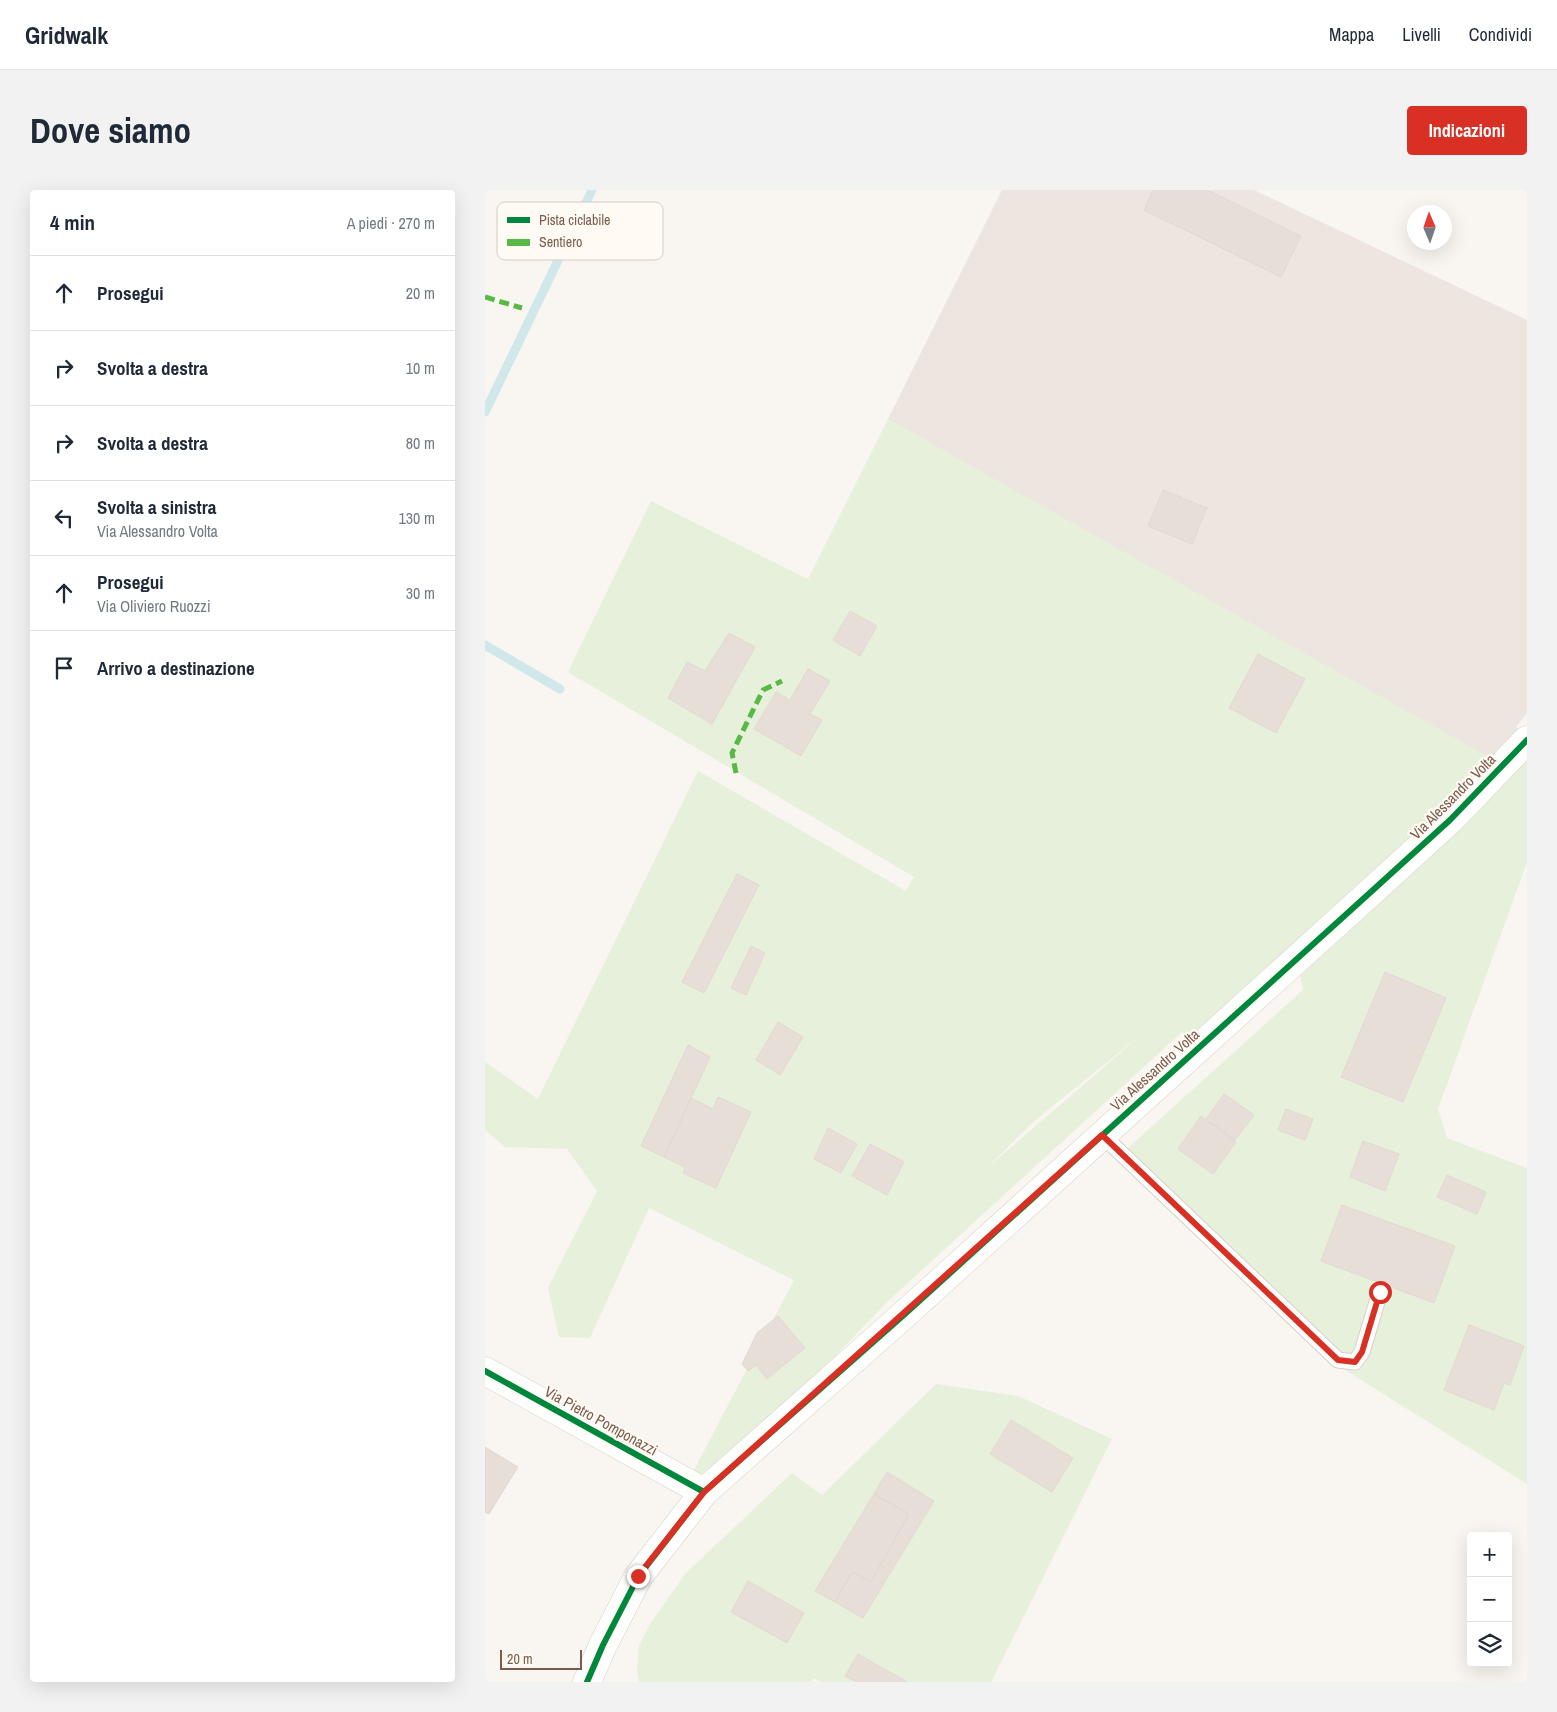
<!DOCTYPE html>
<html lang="it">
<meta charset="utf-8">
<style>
body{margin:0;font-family:"Archivo Narrow",sans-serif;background:#f2f2f3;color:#1f2937}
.controls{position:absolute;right:15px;bottom:15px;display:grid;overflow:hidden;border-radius:5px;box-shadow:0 5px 20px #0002}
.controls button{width:45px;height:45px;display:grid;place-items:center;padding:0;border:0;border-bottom:1px solid #e0e1e3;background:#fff;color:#1f2937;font:25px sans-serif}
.compass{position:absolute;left:922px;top:15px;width:45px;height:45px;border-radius:50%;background:#fff;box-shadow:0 5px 20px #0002;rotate:358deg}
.scale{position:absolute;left:15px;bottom:12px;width:82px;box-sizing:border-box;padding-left:5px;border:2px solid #7a5c4d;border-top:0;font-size:14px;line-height:18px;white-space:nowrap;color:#7a5c4d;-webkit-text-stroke:4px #fffaf3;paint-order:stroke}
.stop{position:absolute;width:15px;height:15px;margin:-11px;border:4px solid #d93025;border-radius:50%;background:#fff}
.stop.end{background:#d93025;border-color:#fff;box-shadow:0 1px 5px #0008}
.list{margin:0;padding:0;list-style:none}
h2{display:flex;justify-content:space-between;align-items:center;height:65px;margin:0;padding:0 20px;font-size:21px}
h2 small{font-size:16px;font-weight:400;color:#747a83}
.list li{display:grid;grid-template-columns:32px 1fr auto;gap:15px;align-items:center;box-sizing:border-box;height:75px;padding:0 20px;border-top:1px solid #e0e1e3}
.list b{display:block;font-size:19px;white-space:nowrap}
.list p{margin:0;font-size:16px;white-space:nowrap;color:#747a83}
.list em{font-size:16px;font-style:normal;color:#747a83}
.icon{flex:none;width:28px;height:28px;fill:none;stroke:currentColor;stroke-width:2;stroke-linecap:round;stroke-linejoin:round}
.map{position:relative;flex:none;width:1042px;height:1492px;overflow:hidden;border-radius:5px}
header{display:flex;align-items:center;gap:30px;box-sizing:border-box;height:70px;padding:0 25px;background:#fff;border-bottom:1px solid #e0e1e3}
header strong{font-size:24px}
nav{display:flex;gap:28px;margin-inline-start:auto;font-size:18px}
.intro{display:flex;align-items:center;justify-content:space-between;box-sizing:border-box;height:120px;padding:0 30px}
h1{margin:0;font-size:35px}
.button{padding:12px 22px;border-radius:5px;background:#d93025;color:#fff;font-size:18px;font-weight:700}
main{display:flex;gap:30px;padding:0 30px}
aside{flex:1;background:#fff;border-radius:5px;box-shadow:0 5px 20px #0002}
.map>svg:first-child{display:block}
.industrial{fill:#ede5e0}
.green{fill:#e7f0db;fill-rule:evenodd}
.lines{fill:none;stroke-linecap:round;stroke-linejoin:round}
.stream{stroke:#d0e8ea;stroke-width:9}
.building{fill:#e6ded7;stroke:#e2d8d2}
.service-casing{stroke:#d7d1cb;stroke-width:17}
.minor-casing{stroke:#d7d1cb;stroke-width:29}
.tertiary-casing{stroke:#d7d1cb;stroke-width:29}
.service{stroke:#fefefd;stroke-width:15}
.minor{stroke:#fefefd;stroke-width:28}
.tertiary{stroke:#fefefd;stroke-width:28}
.quiet{stroke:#58b947;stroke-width:5;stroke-dasharray:10 5;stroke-linecap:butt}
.cycleway-casing{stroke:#fffaf3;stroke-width:9}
.cycleway{stroke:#00873e;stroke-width:6}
.route{stroke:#d93025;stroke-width:6}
.labels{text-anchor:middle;stroke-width:4.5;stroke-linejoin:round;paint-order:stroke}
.street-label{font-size:15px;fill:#7a5c4d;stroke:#fffaf3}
.key{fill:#fffaf3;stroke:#d7cbc1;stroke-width:1}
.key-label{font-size:14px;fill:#7a5c4d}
</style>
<header>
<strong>Gridwalk</strong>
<nav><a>Mappa</a><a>Livelli</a><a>Condividi</a></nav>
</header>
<div class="intro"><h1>Dove siamo</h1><a class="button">Indicazioni</a></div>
<main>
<aside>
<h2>4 min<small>A piedi · 270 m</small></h2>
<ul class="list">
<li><svg class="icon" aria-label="ahead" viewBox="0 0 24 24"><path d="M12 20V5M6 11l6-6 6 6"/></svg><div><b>Prosegui</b></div><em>20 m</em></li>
<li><svg class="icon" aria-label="right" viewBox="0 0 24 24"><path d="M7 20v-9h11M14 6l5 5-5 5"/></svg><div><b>Svolta a destra</b></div><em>10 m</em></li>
<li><svg class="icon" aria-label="right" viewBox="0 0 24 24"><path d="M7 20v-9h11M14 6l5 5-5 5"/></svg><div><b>Svolta a destra</b></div><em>80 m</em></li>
<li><svg class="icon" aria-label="left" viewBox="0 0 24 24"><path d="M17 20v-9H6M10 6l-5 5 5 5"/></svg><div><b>Svolta a sinistra</b><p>Via Alessandro Volta</p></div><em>130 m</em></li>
<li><svg class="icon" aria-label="ahead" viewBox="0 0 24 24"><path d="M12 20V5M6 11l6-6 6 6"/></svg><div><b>Prosegui</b><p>Via Oliviero Ruozzi</p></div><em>30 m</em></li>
<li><svg class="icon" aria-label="arrive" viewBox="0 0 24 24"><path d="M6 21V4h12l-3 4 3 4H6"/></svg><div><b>Arrivo a destinazione</b></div></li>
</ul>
</aside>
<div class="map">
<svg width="1042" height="1492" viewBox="0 0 1042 1492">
<rect width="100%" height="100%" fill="#f9f5f0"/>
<!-- industrial -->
<path class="industrial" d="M517,0H769L1042,130V523L1031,537L1042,542L1018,575L710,404L403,229Z"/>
<!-- green -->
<path class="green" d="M403,229L1018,575L1042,545V672L953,919L962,948L1042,978V1294L836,1165L634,966L818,800L812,769L718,854L697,842L402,1112L219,1302L202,1293L309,1090L164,1018L105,1148L74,1147L63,1098L112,1001L82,959L20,957L0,940V872L53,909L213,581L421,701L429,687L83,482L166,311L323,389ZM657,844L502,978L548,932Z
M451,1194L533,1206L627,1249L506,1492H336L329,1488L326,1492H154L152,1479L154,1456L165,1434L201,1383L307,1283L337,1305Z"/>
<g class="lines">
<!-- stream -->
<path class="stream" d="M0,222L107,0
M0,455L75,499"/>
</g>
<!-- building -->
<path class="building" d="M668,0H722L816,46L796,87L659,20Z
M678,300L722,318L707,354L663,336Z
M365,421L392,436L375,466L348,450Z
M244,443L270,457L227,534L183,508L202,472L220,481Z
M773,464L820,489L791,543L744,518Z
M323,479L345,491L325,524L337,530L316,566L269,539L291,502L305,510Z
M252,684L274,695L219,803L197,792Z
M266,756L280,763L261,805L246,798Z
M900,782L961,808L918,912L856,887Z
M293,832L318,847L295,885L271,870Z
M203,855L225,867L179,967L156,956Z
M739,904L769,925L750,950L721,929Z
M233,907L266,922L231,998L198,983L200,977L179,967L206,908L228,919Z
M801,919L828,929L820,950L793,940Z
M716,926L751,952L728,984L693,959Z
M343,938L372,954L356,983L329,969Z
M878,951L914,964L900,1001L865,987Z
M385,954L419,972L402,1005L367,986Z
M962,985L1001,1002L992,1024L952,1007Z
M857,1015L970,1056L949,1113L836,1071Z
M293,1126L320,1158L282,1189L271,1175L263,1181L257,1174L272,1143Z
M984,1135L1039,1156L1025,1195L1019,1193L1009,1220L959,1200Z
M526,1230L588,1268L567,1302L505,1264Z
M0,1257L33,1277L4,1324L0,1322Z
M402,1282L449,1311L378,1428L350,1412L367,1382L386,1392L424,1324L389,1304Z
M389,1304L424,1324L386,1392L367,1382L350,1412L330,1401Z
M263,1391L319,1423L302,1453L246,1422Z
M373,1464L422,1492H371L360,1486Z"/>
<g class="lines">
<defs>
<path id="service" d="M617,945L853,1170L870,1172L877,1162L895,1102"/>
<path id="minor" d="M0,1181L219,1302"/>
<path id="tertiary" d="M102,1492L118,1455L153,1387L219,1302L421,1123L888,700L965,630L1042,550"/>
</defs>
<!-- service casing -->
<use href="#service" class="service-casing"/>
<!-- minor casing -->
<use href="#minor" class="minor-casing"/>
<!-- tertiary casing -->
<use href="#tertiary" class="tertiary-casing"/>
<!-- service -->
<use href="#service" class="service"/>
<!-- minor -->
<use href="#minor" class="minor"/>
<!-- tertiary -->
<use href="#tertiary" class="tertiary"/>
<!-- quiet -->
<path class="quiet" d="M0,107L37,118
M251,583L247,563L278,500L297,491"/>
<defs>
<path id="cycleway" d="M0,1181L219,1302
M102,1492L118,1455L153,1387L219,1302L421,1123L888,700L965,630L1042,550"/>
</defs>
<!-- cycleway casing -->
<use href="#cycleway" class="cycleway-casing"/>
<!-- cycleway -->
<use href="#cycleway" class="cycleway"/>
</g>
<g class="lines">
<!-- route -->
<path class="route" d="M153,1386L219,1302L617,945L853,1170L870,1172L877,1162L895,1102"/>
</g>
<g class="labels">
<!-- street labels -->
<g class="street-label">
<text transform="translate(968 607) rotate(-45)" y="5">Via Alessandro Volta</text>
<text transform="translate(670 880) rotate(-42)" y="5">Via Alessandro Volta</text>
<text transform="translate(116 1231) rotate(29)" y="5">Via Pietro Pomponazzi</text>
</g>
</g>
<!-- legend -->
<rect x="12" y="12" width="166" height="58" rx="8" class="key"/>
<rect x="22" y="27" width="23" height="6" fill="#00873e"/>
<rect x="22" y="49" width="23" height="7" fill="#58b947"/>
<g class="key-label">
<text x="54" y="35">Pista ciclabile</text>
<text x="54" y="57">Sentiero</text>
</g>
</svg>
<div class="controls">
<button>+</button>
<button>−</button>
<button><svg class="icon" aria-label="layers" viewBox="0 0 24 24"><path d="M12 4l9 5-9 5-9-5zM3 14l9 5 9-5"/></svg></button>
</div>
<svg class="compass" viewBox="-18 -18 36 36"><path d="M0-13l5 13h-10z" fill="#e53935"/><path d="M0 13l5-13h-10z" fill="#747a83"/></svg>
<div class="scale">20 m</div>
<div class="stop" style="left:895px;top:1102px"></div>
<div class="stop end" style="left:153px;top:1386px"></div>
</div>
</main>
